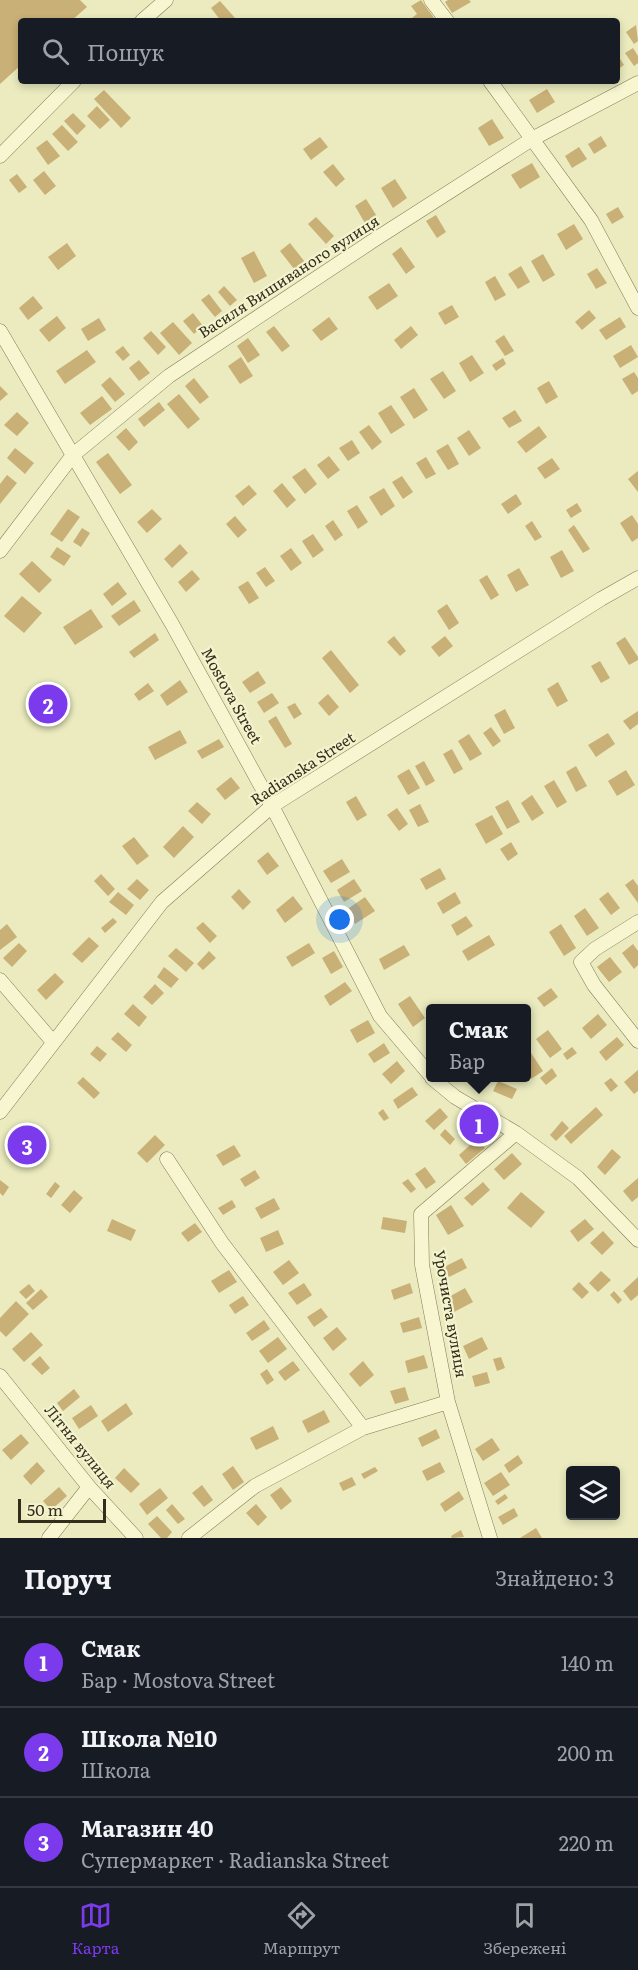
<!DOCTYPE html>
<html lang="uk">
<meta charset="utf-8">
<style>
body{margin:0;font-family:Literata,serif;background:#20242c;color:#f1f3f6}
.controls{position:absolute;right:18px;bottom:18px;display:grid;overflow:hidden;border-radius:6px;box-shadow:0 3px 9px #0003}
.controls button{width:54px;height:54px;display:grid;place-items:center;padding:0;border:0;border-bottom:2px solid #363941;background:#171b24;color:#f1f3f6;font:30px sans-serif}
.scale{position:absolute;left:18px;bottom:15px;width:88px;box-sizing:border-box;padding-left:6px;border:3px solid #332e1c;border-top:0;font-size:16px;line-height:21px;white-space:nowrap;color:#332e1c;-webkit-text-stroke:4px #f3f3ce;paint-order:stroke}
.you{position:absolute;left:340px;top:920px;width:21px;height:21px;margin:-15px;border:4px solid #fff;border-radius:50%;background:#1a73e8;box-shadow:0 0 0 9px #1a73e833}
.badge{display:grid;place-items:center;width:39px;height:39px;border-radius:50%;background:#7c3aed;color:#fff;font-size:20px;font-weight:700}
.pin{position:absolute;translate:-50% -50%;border:3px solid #fff;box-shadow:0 2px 6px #0006}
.popup{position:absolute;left:426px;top:1004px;width:105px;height:78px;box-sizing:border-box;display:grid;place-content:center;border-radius:6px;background:#171b24;filter:drop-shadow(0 2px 4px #0005);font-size:20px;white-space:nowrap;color:#9ea1a6}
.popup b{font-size:22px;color:#f1f3f6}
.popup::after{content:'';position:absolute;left:50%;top:100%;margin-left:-12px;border:12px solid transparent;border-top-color:#171b24}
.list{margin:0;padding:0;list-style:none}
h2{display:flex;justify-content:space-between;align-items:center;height:78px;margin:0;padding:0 24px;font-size:26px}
h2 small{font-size:20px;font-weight:400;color:#9ea1a6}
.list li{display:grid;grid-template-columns:39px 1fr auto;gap:18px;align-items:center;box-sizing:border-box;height:90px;padding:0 24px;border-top:2px solid #363941}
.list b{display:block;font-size:22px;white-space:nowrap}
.list p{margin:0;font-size:20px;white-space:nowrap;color:#9ea1a6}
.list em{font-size:20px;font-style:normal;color:#9ea1a6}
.icon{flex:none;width:33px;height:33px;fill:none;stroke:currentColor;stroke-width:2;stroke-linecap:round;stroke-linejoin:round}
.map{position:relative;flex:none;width:638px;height:1538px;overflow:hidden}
.search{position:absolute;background:#171b24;box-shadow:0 3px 9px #0003;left:18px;right:18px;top:18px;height:66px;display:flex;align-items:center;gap:15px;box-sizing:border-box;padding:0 21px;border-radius:6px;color:#9ea1a6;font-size:22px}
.sheet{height:348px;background:#171b24}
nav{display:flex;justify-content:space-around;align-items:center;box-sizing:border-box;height:84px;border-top:2px solid #363941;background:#171b24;font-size:16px;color:#9ea1a6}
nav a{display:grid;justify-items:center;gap:3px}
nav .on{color:#7c3aed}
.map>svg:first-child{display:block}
.building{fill:#c8b076}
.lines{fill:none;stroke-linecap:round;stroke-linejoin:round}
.minor-casing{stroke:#837b58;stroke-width:15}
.minor{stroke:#f7f6d1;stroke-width:14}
.labels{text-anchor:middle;stroke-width:4.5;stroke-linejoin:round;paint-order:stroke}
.street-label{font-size:15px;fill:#332e1c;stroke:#f3f3ce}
</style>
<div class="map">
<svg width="638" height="1538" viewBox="0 0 638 1538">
<rect width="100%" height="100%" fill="#ebebbf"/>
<!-- building -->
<path class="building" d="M0,0H80L87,7L71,21H21V65L0,84Z
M421,0L434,18L431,21H408L417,14L411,6Z
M448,0H469L471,2L452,13L445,2Z
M220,1L235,18L231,21H221L211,8Z
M636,25L638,41L634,44L626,32Z
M633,48L638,56V63L634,66L625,53Z
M617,54L624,65L617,70Z
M547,89L555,102L537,113L529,100Z
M104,90L131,118L121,128L94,99Z
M97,106L110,120L100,129L87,116Z
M73,113L86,126L77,135L64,121Z
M492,119L504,138L489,146L478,128Z
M62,125L78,142L68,151L52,134Z
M601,136L607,146L594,154L588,144Z
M320,137L328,147L311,160L303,149Z
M47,140L60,156L48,165L36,148Z
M579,147L587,159L572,168L565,156Z
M532,163L540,177L520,189L511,175Z
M333,164L345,179L336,187L323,172Z
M44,171L56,186L45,195L33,180Z
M17,174L27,187L19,193L9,180Z
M395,179L407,198L393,208L381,188Z
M366,199L378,218L366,225L355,206Z
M618,207L624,217L612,224L606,214Z
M436,215L446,232L437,238L426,221Z
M316,217L334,236L326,244L308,224Z
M574,224L583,239L566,250L557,234Z
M67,243L76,256L58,270L48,257Z
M290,243L308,266L298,274L280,251Z
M401,247L415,267L406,274L392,254Z
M254,251L267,276L254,283L241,258Z
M543,254L555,275L543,282L531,261Z
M521,266L530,282L518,289L508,274Z
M597,268L607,283L596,289L587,274Z
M495,276L506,295L495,301L485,282Z
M389,283L398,296L377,310L368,297Z
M224,286L237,300L230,306L218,292Z
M209,294L222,311L215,317L201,300Z
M33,296L43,308L28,320L19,308Z
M452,305L459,317L445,325L438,313Z
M589,310L596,318L582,330L575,322Z
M193,313L203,326L194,334L183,321Z
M57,316L66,328L49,342L39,330Z
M329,317L338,329L321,341L312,330Z
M620,317L626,327L606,340L599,330Z
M99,318L106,330L88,341L81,329Z
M173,322L192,343L179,355L160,333Z
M274,326L290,346L282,352L266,332Z
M411,326L418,335L401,349L394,340Z
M151,331L166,347L158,355L143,338Z
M504,335L514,351L505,356L495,341Z
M248,338L260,355L248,363L237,346Z
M631,345L638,357L620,368L613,356Z
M123,346L130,355L123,361L115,352Z
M87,350L96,362L65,384L56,371Z
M472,355L484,373L470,382L459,363Z
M241,357L253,376L240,384L228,366Z
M503,358L506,364L496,371L492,365Z
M139,360L150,373L139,381L129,368Z
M443,371L456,391L444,399L430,379Z
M634,372L638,378V391L632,395L622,379Z
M110,377L125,394L115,402L101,385Z
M194,378L209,397L200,404L185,386Z
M549,381L558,397L546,404L537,388Z
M0,386L8,394L0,401Z
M414,388L428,410L414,419L400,397Z
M179,394L200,419L188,429L167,404Z
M102,396L112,409L90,425L80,413Z
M159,402L165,410L144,427L138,419Z
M391,405L405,425L391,434L378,413Z
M515,410L522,421L509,428L502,418Z
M17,412L29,423L17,436L4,425Z
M369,425L382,442L372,450L359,432Z
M539,426L547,437L526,453L517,442Z
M126,428L138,442L129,451L116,437Z
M469,430L481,448L469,456L457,438Z
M352,440L360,453L348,461L339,448Z
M448,444L459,464L448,470L436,451Z
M15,448L34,463L25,474L7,458Z
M108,453L132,485L120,494L96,462Z
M329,456L340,470L328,479L317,465Z
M426,457L436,474L426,479L416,463Z
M552,458L560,469L545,479L537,468Z
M305,468L317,484L305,494L292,477Z
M638,471V492L628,479Z
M7,475L17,483L0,504V484Z
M402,476L413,492L403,499L392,482Z
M282,483L296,500L287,508L273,491Z
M249,485L257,494L243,506L235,496Z
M384,488L395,506L381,516L369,497Z
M516,494L522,504L508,514L501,504Z
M577,503L582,511L571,518L566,510Z
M357,505L368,522L358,529L347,511Z
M68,509L80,517L62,542L50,534Z
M152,509L162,519L147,533L137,522Z
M632,515L638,524V538L632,542L620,523Z
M235,516L247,530L238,538L226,524Z
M333,520L343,535L335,541L325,526Z
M532,521L542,537L535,541L525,526Z
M574,525L590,549L583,553L568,530Z
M82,528L90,533L81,547L73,542Z
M313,534L324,550L313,558L302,541Z
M180,544L188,553L172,568L164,559Z
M57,547L71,556L64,566L50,557Z
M291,548L302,563L291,571L280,556Z
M562,550L574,571L561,578L550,557Z
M32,561L52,580L39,593L19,574Z
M265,567L275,581L266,587L256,573Z
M519,568L529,585L516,592L507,575Z
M192,570L200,579L186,592L178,582Z
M487,575L499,595L491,600L479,580Z
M248,581L259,598L249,604L238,587Z
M118,582L127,594L112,606L103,594Z
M22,596L42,613L24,633L4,616Z
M134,600L141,611L119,626L111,616Z
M447,604L459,623L449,630L437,611Z
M91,609L103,627L75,645L63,627Z
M155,633L159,640L134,658L129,652Z
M394,636L406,651L400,656L387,642Z
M445,636L453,646L439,657L431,647Z
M625,637L638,657V660L629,665L616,643Z
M331,650L359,685L350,693L322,658Z
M600,661L610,678L601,683L591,666Z
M258,671L266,683L250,693L242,682Z
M180,680L188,692L167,706L160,695Z
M558,682L568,701L557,707L547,689Z
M148,683L154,691L139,701L134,694Z
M272,693L279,703L264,713L257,702Z
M328,694L339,707L329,716L318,703Z
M295,703L302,714L294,719L287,707Z
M505,709L515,728L504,734L494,715Z
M638,711V724L630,730L623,721Z
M276,716L292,744L285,748L268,721Z
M491,727L501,741L493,747L483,733Z
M180,730L187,743L155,760L148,747Z
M608,733L615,744L596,757L588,745Z
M469,734L482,754L470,761L458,741Z
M219,739L224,747L202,759L197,751Z
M452,749L463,769L454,774L443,754Z
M424,761L435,781L426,786L415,766Z
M576,766L587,786L576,792L566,772Z
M409,769L420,788L408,795L397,776Z
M626,770L635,785L617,796L608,781Z
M231,777L240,788L225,800L216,789Z
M554,780L567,802L557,808L544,786Z
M532,795L544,813L532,821L521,803Z
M356,796L367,815L357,821L346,802Z
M508,800L520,822L507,829L495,807Z
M197,802L211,814L202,824L188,811Z
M420,804L429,822L418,827L409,810Z
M397,808L408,824L399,831L387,815Z
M492,815L503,834L486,844L475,824Z
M183,826L194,837L174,858L163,847Z
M134,837L149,856L137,865L122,846Z
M511,842L518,854L508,861L500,849Z
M268,852L279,866L267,875L257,861Z
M342,859L350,872L331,883L323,871Z
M440,868L446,879L426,890L420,879Z
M101,874L115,889L108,896L94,881Z
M137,879L149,890L140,900L127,889Z
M354,879L362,891L344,902L337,890Z
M633,879L638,886V903L625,885Z
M239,889L251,902L243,910L231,897Z
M118,892L134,905L126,915L109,902Z
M455,892L461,903L443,914L437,903Z
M608,892L620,908L611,915L599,899Z
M293,896L303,909L285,923L276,910Z
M365,897L375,911L355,924L346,910Z
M585,908L599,928L587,936L574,916Z
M466,916L473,926L457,936L451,925Z
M113,918L117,922L105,933L101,928Z
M203,922L217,936L210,943L196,928Z
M7,924L17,937L0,950V930Z
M561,924L576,948L564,956L549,932Z
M489,935L495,945L468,961L462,951Z
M89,937L99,946L82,963L72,954Z
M19,943L27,951L12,967L3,958Z
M309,943L315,953L292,967L286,957Z
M633,944L638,951V965L634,969L622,953Z
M404,945L410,955L384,970L379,959Z
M176,948L194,963L186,972L168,956Z
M209,951L216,958L203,970L197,964Z
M334,951L343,967L331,974L322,958Z
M610,957L622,972L609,982L597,967Z
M164,967L179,979L171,988L157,977Z
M55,973L64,982L46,1000L37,990Z
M345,982L352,991L330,1006L324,996Z
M155,984L164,993L152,1005L143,997Z
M551,988L558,997L544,1007L537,998Z
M410,996L425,1018L413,1027L398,1004Z
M133,1004L147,1017L139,1027L124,1014Z
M598,1014L607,1025L591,1039L582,1028Z
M368,1020L375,1033L357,1043L350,1030Z
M548,1030L562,1049L550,1058L536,1039Z
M118,1032L132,1045L126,1052L111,1039Z
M617,1037L624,1045L606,1061L599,1052Z
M384,1043L390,1053L374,1063L368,1054Z
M97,1046L107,1054L100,1062L90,1054Z
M527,1047L543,1071L531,1079L527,1073Z
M572,1047L577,1053L567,1060L563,1054Z
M397,1061L405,1071L391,1084L382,1074Z
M552,1068L557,1076L546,1085L540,1078Z
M638,1070V1091L634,1094L624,1082Z
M83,1077L100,1093L94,1099L77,1083Z
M611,1078L618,1086L611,1092L604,1083Z
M498,1081L517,1089L512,1099L493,1091Z
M412,1087L418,1095L398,1109L393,1100Z
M596,1107L603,1115L571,1144L564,1136Z
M440,1108L448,1117L434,1130L425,1121Z
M383,1109L389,1118L384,1121L378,1113Z
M562,1121L569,1128L556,1141L550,1135Z
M27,1126L32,1130L34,1128L43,1135L22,1162L12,1154L23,1140L19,1137Z
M445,1129L455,1139L450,1145L440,1135Z
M155,1135L165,1145L147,1163L137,1153Z
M477,1139L485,1148L466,1164L459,1155Z
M234,1145L241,1156L223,1166L216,1155Z
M612,1149L621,1157L605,1175L597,1167Z
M512,1153L522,1164L504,1180L494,1169Z
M425,1167L436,1182L426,1189L415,1174Z
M255,1170L260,1178L245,1187L240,1179Z
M638,1178V1197L632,1202L623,1191Z
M408,1179L416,1189L411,1193L402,1183Z
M0,1180L9,1187L3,1196L0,1193Z
M55,1182L60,1186L51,1198L46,1194Z
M483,1182L490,1190L472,1206L464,1198Z
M74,1190L83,1198L70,1213L61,1205Z
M521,1192L545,1212L531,1228L507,1208Z
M274,1198L280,1209L261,1219L255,1208Z
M232,1200L236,1207L223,1215L218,1208Z
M451,1205L464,1226L448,1235L436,1215Z
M383,1217L407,1221L405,1233L381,1229Z
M112,1219L136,1230L131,1241L107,1231Z
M585,1219L594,1229L578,1242L570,1231Z
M195,1223L202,1232L188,1242L181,1233Z
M278,1230L284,1244L266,1252L260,1238Z
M603,1231L614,1243L602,1255L590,1243Z
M462,1258L467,1268L449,1277L444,1267Z
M289,1260L299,1273L283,1285L273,1272Z
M229,1270L237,1282L219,1293L211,1281Z
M601,1271L611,1280L598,1292L589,1283Z
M638,1277V1295L631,1301L623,1291Z
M579,1282L589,1292L582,1299L572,1289Z
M304,1283L312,1295L297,1305L288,1293Z
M410,1283L413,1293L394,1300L391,1290Z
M29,1284L35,1291L26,1299L19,1292Z
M465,1288L473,1302L454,1312L447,1298Z
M41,1289L48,1297L33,1310L26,1303Z
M614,1291L622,1300L618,1304L610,1295Z
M243,1296L249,1305L235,1314L229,1305Z
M16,1301L29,1314L6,1337L0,1331V1318Z
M321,1308L328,1317L314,1327L307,1317Z
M419,1317L422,1328L403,1333L400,1323Z
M264,1320L270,1329L252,1341L246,1333Z
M337,1327L347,1339L333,1351L323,1338Z
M31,1332L43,1345L24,1362L12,1349Z
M278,1337L287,1349L268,1363L259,1351Z
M482,1337L488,1349L469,1359L463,1346Z
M424,1355L428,1368L408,1373L405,1361Z
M40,1356L50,1368L42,1375L31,1364Z
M501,1357L505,1368L497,1371L493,1359Z
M293,1361L300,1370L285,1381L278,1372Z
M363,1361L374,1375L360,1387L349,1374Z
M267,1369L274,1380L267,1385L260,1374Z
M487,1372L490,1383L475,1387L472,1376Z
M405,1387L409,1400L395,1404L390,1391Z
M74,1389L80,1397L63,1411L57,1403Z
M126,1403L133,1414L108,1432L101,1421Z
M91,1405L98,1416L79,1429L72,1418Z
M324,1410L330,1422L308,1433L302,1421Z
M273,1426L279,1439L256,1450L250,1438Z
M436,1429L440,1438L422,1447L418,1438Z
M21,1434L29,1443L11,1460L2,1450Z
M492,1438L500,1450L483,1461L475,1449Z
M518,1455L523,1463L509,1473L504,1465Z
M37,1462L45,1471L31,1485L23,1476Z
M440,1462L445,1472L427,1481L422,1471Z
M233,1466L244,1482L233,1490L222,1474Z
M375,1467L378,1471L364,1479L361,1474Z
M124,1468L140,1484L131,1493L115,1478Z
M501,1472L510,1485L493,1496L484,1483Z
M352,1477L356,1485L343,1491L339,1483Z
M202,1485L213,1500L204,1507L192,1493Z
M59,1487L67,1496L51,1510L43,1501Z
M281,1487L292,1501L281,1510L270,1495Z
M160,1488L168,1498L147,1515L139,1504Z
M459,1491L464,1499L445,1512L440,1504Z
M505,1494L508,1498L498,1505L495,1501Z
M172,1504L185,1519L178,1524L166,1510Z
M256,1504L267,1517L258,1526L246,1513Z
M514,1508L518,1516L503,1525L498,1517Z
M157,1516L172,1532L167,1538H161L148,1524Z
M536,1528L542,1538H520Z
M461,1530L464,1537L452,1538L451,1536Z"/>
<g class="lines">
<defs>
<path id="minor" d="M431,0L447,21
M142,21L166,0
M490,81L591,220L638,308
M0,156L74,81
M0,331L172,624L272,806L380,1016L431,1076
M0,551L73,455L169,376L374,240L532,139L638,83
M638,922L595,949L581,962L594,985L638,1041
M0,980L53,1042
M432,1078L455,1097L516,1133L578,1178L638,1240
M0,1112L162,902L272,806L601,599L638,578
M167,1159L222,1243L363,1428
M0,1376L89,1487L136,1538
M49,1538L89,1487
M189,1538L255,1486L363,1428L448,1402
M490,1538L448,1402L422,1265L421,1214L516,1133"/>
</defs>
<!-- minor casing -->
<use href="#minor" class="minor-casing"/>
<!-- minor -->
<use href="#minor" class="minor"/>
</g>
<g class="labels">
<!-- street labels -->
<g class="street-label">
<text transform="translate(289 277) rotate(-33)" y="5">Василя Вишиваного вулиця</text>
<text transform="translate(231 696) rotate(61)" y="5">Mostova Street</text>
<text transform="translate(303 769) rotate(-33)" y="5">Radianska Street</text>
<text transform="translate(450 1314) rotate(80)" y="5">Урочиста вулиця</text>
<text transform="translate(80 1447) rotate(51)" y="5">Літня вулиця</text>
</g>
</g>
</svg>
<div class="controls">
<button><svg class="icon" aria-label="layers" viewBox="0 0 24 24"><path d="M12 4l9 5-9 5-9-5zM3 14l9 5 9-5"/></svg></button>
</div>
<div class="scale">50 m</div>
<div class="you"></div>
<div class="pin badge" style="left:479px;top:1124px">1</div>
<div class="popup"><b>Смак</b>Бар</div>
<div class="pin badge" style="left:48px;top:704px">2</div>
<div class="pin badge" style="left:27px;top:1145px">3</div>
<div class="search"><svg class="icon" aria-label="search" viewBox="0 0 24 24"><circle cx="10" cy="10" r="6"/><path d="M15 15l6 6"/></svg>Пошук</div>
</div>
<section class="sheet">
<h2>Поруч<small>Знайдено: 3</small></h2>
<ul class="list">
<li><span class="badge">1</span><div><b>Смак</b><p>Бар · Mostova Street</p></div><em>140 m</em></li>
<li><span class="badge">2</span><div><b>Школа №10</b><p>Школа</p></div><em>200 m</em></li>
<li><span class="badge">3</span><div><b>Магазин 40</b><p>Супермаркет · Radianska Street</p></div><em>220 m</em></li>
</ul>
</section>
<nav>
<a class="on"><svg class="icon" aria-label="map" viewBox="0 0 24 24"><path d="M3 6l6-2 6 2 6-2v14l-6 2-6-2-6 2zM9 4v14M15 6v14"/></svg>Карта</a>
<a><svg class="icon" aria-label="directions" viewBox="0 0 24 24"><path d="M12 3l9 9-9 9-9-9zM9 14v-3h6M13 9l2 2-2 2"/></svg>Маршрут</a>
<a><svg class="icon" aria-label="saved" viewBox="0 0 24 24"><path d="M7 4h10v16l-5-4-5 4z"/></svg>Збережені</a>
</nav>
